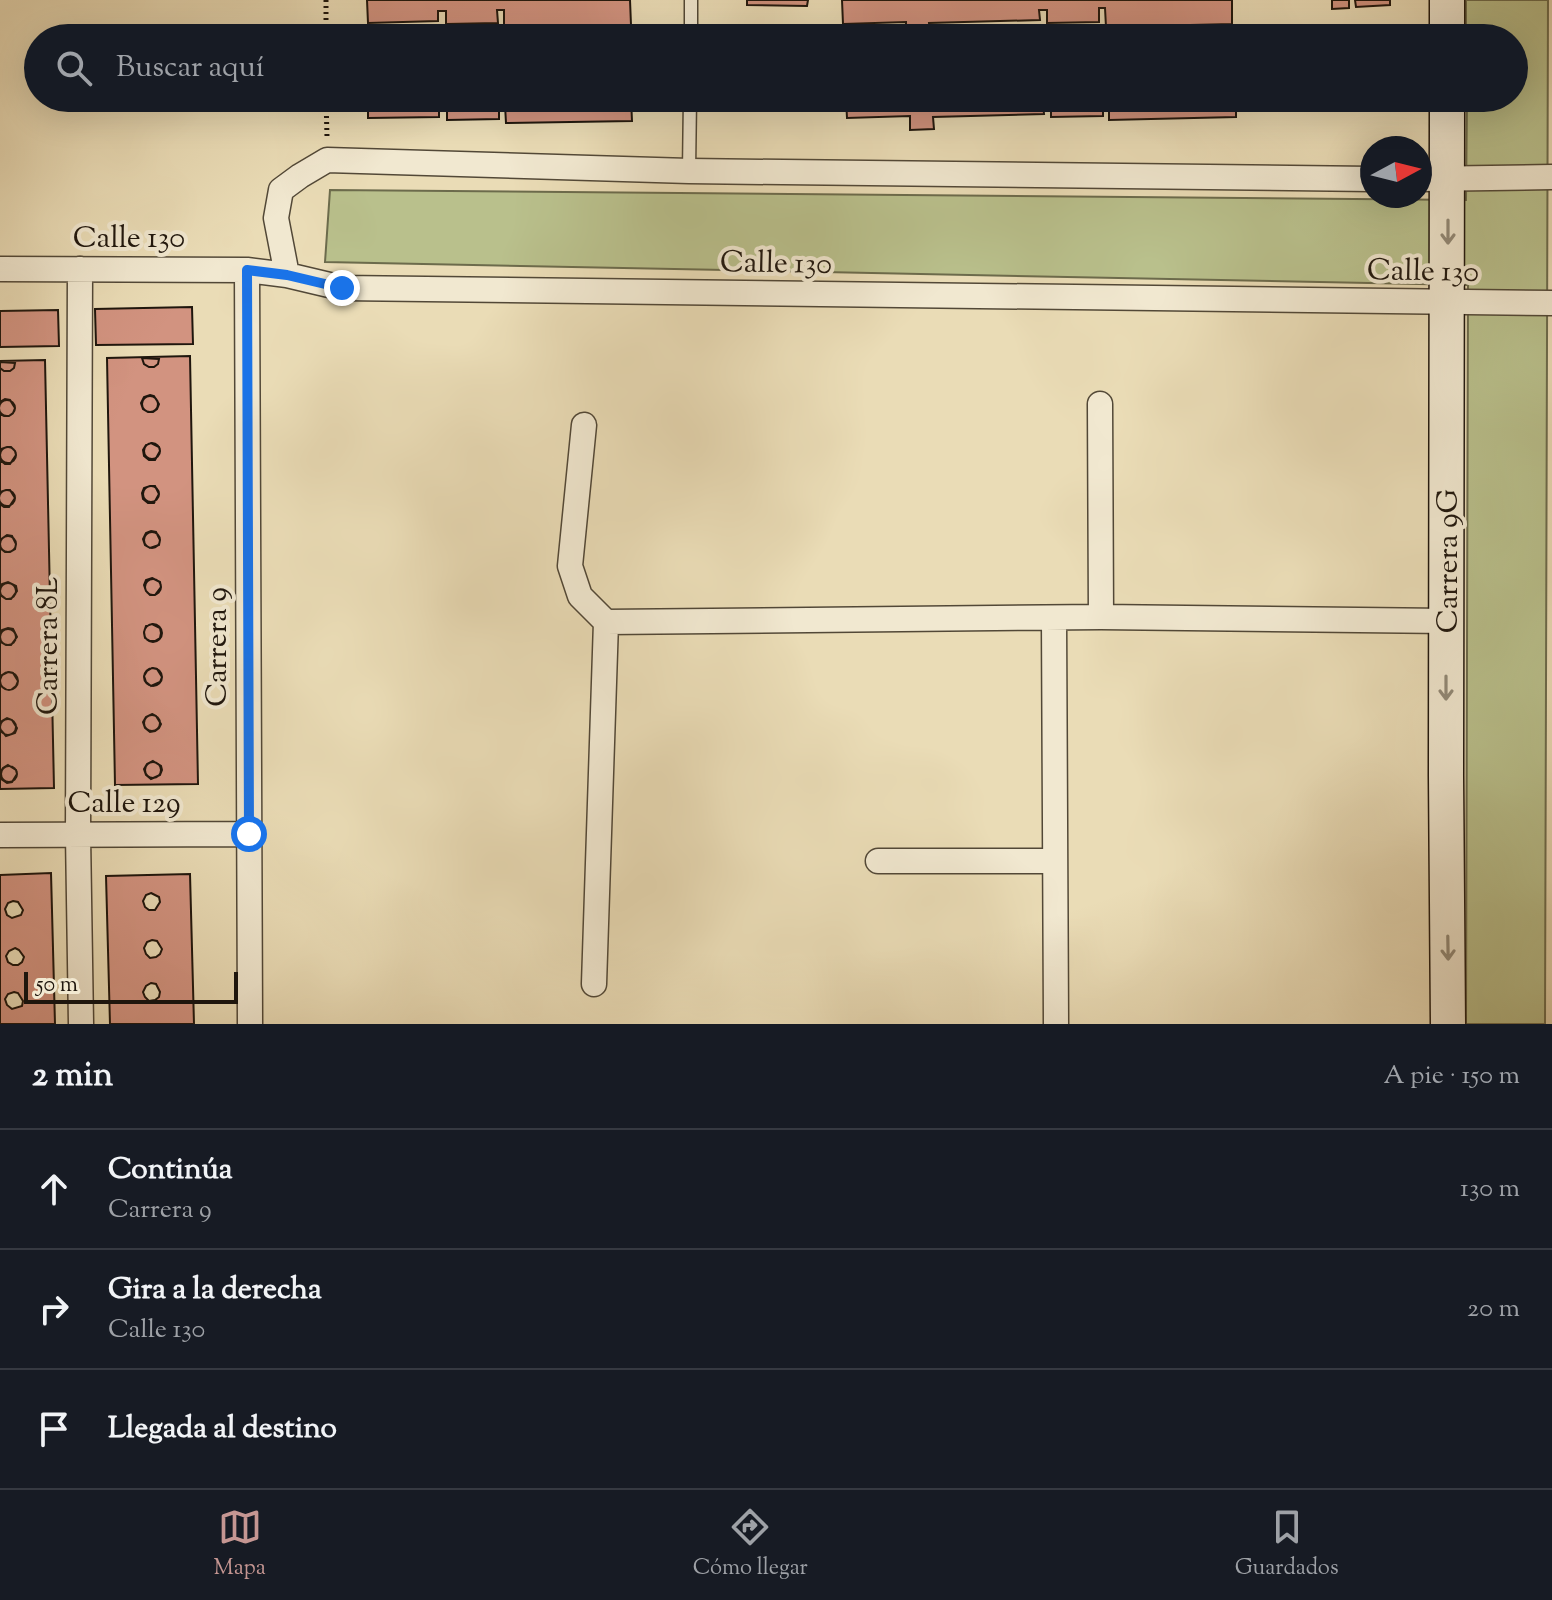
<!DOCTYPE html>
<html lang="es">
<meta charset="utf-8">
<style>
body{margin:0;font-family:"Sorts Mill Goudy",serif;background:#242831;color:#f1f3f6}
.compass{position:absolute;left:1360px;top:136px;width:72px;height:72px;border-radius:50%;background:#171b24;box-shadow:0 8px 32px #0002;rotate:83deg}
.scale{position:absolute;left:24px;bottom:20px;width:214px;box-sizing:border-box;padding-left:8px;border:4px solid #1f160d;border-top:0;font-size:22px;line-height:28px;white-space:nowrap;color:#1f160d;-webkit-text-stroke:6px #f1e8d0;paint-order:stroke}
.stop{position:absolute;width:24px;height:24px;margin:-18px;border:6px solid #1a73e8;border-radius:50%;background:#fff}
.stop.end{background:#1a73e8;border-color:#fff;box-shadow:0 2px 8px #0008}
.list{margin:0;padding:0;list-style:none}
h2{display:flex;justify-content:space-between;align-items:center;height:104px;margin:0;padding:0 32px;font-size:34px}
h2 small{font-size:26px;font-weight:400;color:#9ea1a6}
.list li{display:grid;grid-template-columns:52px 1fr auto;gap:24px;align-items:center;box-sizing:border-box;height:120px;padding:0 32px;border-top:2px solid #363941}
.list b{display:block;font-size:30px;white-space:nowrap}
.list p{margin:0;font-size:26px;white-space:nowrap;color:#9ea1a6}
.list em{font-size:26px;font-style:normal;color:#9ea1a6}
.icon{flex:none;width:44px;height:44px;fill:none;stroke:currentColor;stroke-width:2;stroke-linecap:round;stroke-linejoin:round}
.map{position:relative;flex:none;width:1552px;height:1024px;overflow:hidden}
.search{position:absolute;background:#171b24;box-shadow:0 8px 32px #0002;left:24px;right:24px;top:24px;height:88px;display:flex;align-items:center;gap:20px;box-sizing:border-box;padding:0 28px;border-radius:44px;color:#9ea1a6;font-size:30px}
.sheet{height:464px;background:#171b24}
nav{display:flex;justify-content:space-around;align-items:center;box-sizing:border-box;height:112px;border-top:2px solid #363941;background:#171b24;font-size:22px;color:#9ea1a6}
nav a{display:grid;justify-items:center;gap:4px}
nav .on{color:#c59692}
.map>svg:first-child{display:block}
.green{fill:#b9c08c;stroke:#6c6b4c;stroke-width:2}
.building{fill:#d29380;stroke:#1f160d;stroke-width:2;fill-rule:evenodd}
.lines{fill:none;stroke-linecap:round;stroke-linejoin:round}
.lane-casing{stroke:#524837;stroke-width:15}
.street-casing{stroke:#524837;stroke-width:27}
.secondary-casing{stroke:#1f160d;stroke-width:37}
.path{stroke:#1f160d;stroke-width:5;stroke-dasharray:2 4;stroke-linecap:butt}
.lane{stroke:#f1e8d0;stroke-width:12}
.street{stroke:#f1e8d0;stroke-width:24}
.secondary{stroke:#f1e8d0;stroke-width:34}
.oneway{stroke:#928a78}
.route{stroke:#1a73e8;stroke-width:10}
.labels{text-anchor:middle;stroke-width:8;stroke-linejoin:round;paint-order:stroke}
.street-label{font-size:30px;fill:#1f160d;stroke:#f1e8d0}
</style>
<div class="map">
<svg width="1552" height="1024" viewBox="0 0 1552 1024">
<rect width="100%" height="100%" fill="#eadcb6"/>
<filter id="stains"><feTurbulence type="fractalNoise" baseFrequency=".0025" numOctaves="4"/><feColorMatrix values="0 0 0 0 .2 0 0 0 0 .09 0 0 0 0 .02 0 0 0 .5 -.17"/></filter>
<radialGradient id="worn" r=".72"><stop offset=".6" stop-color="#630" stop-opacity="0"/><stop offset="1" stop-color="#630" stop-opacity=".3"/></radialGradient>
<!-- green -->
<path class="green" d="M1466,0H1548L1545,1024H1466L1468,285L325,262L330,190L1466,200L1467,98H1514V38H1466Z"/>
<!-- building -->
<path class="building" d="M367,0H630L631,25L504,28V10H497L498,23L446,24V11H438V21L368,23Z
M747,0H808L807,6L747,5Z
M842,0H1232V24L1106,27L1105,8H1099V22L1047,23V10H1039L1040,20L929,23L930,35L906,36V22L843,24Z
M1332,0H1349V8L1332,9Z
M1355,0H1390V5L1356,7Z
M368,98H631L632,121L506,123L505,105H499V119L447,120V106L439,107V117L368,118Z
M846,98H1236V117L1109,120V102H1103V116L1051,117V104H1043L1044,114L933,117L934,129L910,130V116L847,118Z
M192,307L193,344L96,345L95,309Z
M58,310L59,346L0,347V311Z
M190,356L198,784L115,785L107,358ZM142,358L159,359L158,364L154,367H149L144,364ZM150,395L154,396L159,404L157,409L153,412H148L143,409L141,403L144,397ZM151,443L159,447L160,451L155,460H149L144,456L143,450L146,445ZM150,486H155L159,494L154,503H148L143,499L142,493L144,488ZM151,531L156,532L160,540L159,545L150,548L145,545L143,539L146,533ZM152,578L160,582L161,587L155,595H150L146,591L144,585L146,580ZM152,624L160,628L161,633L160,638L155,641H150L145,638L144,632L146,626ZM152,668L157,669L162,677L160,682L151,686L146,682L144,676L147,671ZM152,714L156,716L161,724L159,728L155,731L150,732L145,728L143,722L146,717ZM153,761L161,766L162,770L160,775L151,779L146,775L144,769L147,764Z
M142,358L159,359L158,364L154,367H149L144,364Z
M45,360L54,788L0,789V729L6,736L15,733L17,728L12,720L7,718L2,721L0,725V681L1,686L7,690H11L16,686L18,681L13,673L8,672L2,675L0,680V637L1,642L6,645H11L17,637L13,629L8,628L2,630L0,635V592L1,595L6,599H11L17,591L16,586L8,582L2,584L0,589V548L5,552H10L15,549L16,544L12,536L7,535L0,540V504L4,507H9L15,498L10,490H6L0,492V460L5,464H10L16,455L15,451L11,447H7L1,449L0,451V414L4,416H9L13,413L15,408L10,400L5,399L0,402V368L4,371H10L14,368L15,363L0,361ZM8,765L16,770L17,774L12,782L7,783L1,779L0,773L3,768Z
M0,362L15,363L14,368L10,371H4L0,368Z
M142 404a8 8 0 1 1 16 0a8 8 0 1 1-16 0Z
M-1 408a8 8 0 1 1 16 0a8 8 0 1 1-16 0Z
M144 451a8 8 0 1 1 16 0a8 8 0 1 1-16 0Z
M0 455a8 8 0 1 1 16 0a8 8 0 1 1-16 0Z
M143 494a8 8 0 1 1 16 0a8 8 0 1 1-16 0Z
M-1 498a8 8 0 1 1 16 0a8 8 0 1 1-16 0Z
M144 540a8 8 0 1 1 16 0a8 8 0 1 1-16 0Z
M0 544a8 8 0 1 1 16 0a8 8 0 1 1-16 0Z
M145 587a8 8 0 1 1 16 0a8 8 0 1 1-16 0Z
M0 591a8 8 0 1 1 16 0a8 8 0 1 1-16 0Z
M144 633a9 9 0 1 1 18 0a9 9 0 1 1-18 0Z
M0 637a8 8 0 1 1 16 0a8 8 0 1 1-16 0Z
M144 677a9 9 0 1 1 18 0a9 9 0 1 1-18 0Z
M0 681a9 9 0 1 1 18 0a9 9 0 1 1-18 0Z
M144 723a8 8 0 1 1 16 0a8 8 0 1 1-16 0Z
M0 727a8 8 0 1 1 16 0a8 8 0 1 1-16 0Z
M145 770a8 8 0 1 1 16 0a8 8 0 1 1-16 0Z
M1 774a8 8 0 1 1 16 0a8 8 0 1 1-16 0Z
M51,873L55,1024H0V875ZM13,901L18,902L23,910L21,915L12,918L7,915L5,909L8,903ZM15,948L19,950L24,957L22,962L18,965H13L8,962L6,956L9,951ZM14,992L18,993L23,1001L22,1006L12,1009L7,1005L5,999L8,994Z
M190,874L194,1024H110L106,876ZM151,893L159,897L160,902L155,910H149L145,907L143,901L146,895ZM152,940L157,941L162,949L160,954L156,957L150,958L146,954L144,948L147,942ZM151,983L156,984L160,992L159,997L155,1000L149,1001L145,997L143,992L146,986Z"/>
<g class="lines">
<defs>
<path id="lane" d="M691,38V0
M689,171L690,98"/>
<path id="street" d="M1420,179L1552,177
M0,269L247,270L287,275L342,288L1552,303
M80,269L78,835L81,1024
M247,270L250,1024
M287,275L276,218L281,190L300,176L327,160L689,171L1372,179
M1100,404L1101,617
M584,425L570,566L580,596L606,622L1101,617L1447,621
M1054,619L1056,1024
M0,835L249,834
M878,861H1055
M594,984L606,622"/>
<path id="secondary" d="M1447,0V38
M1447,98L1446,776L1448,1024"/>
</defs>
<!-- lane casing -->
<use href="#lane" class="lane-casing"/>
<!-- street casing -->
<use href="#street" class="street-casing"/>
<!-- secondary casing -->
<use href="#secondary" class="secondary-casing"/>
<!-- path -->
<path class="path" d="M326,0V38
M326,98L327,137"/>
<!-- lane -->
<use href="#lane" class="lane"/>
<!-- street -->
<use href="#street" class="street"/>
<!-- secondary -->
<use href="#secondary" class="secondary"/>
</g>
<!-- one-way arrows -->
<defs><path id="oneway-shaft" d="M-6 0H5M1.5-3L5.5 0L1.5 3" fill="none" stroke-width="1.6" stroke-linecap="round" stroke-linejoin="round" transform="scale(2)"/></defs>
<g class="oneway">
<use href="#oneway-shaft" transform="translate(1448 232) rotate(90)"/>
<use href="#oneway-shaft" transform="translate(1446 688) rotate(90)"/>
<use href="#oneway-shaft" transform="translate(1448 948) rotate(89)"/>
</g>
<g class="lines">
<!-- route -->
<path class="route" d="M249,834L247,270L287,275L342,288"/>
</g>
<g class="labels">
<!-- street labels -->
<g class="street-label">
<text x="129" y="247">Calle 130</text>
<text transform="translate(776 262) rotate(1)" y="10">Calle 130</text>
<text transform="translate(1423 270) rotate(1)" y="10">Calle 130</text>
<text transform="translate(1447 561) rotate(-90)" y="10">Carrera 9G</text>
<text transform="translate(47 646) rotate(-90)" y="10">Carrera 8L</text>
<text transform="translate(216 647) rotate(-90)" y="10">Carrera 9</text>
<text x="124" y="812">Calle 129</text>
</g>
</g>
<rect width="100%" height="100%" filter="url(#stains)"/>
<rect width="100%" height="100%" fill="url(#worn)"/>
</svg>
<svg class="compass" viewBox="-18 -18 36 36"><path d="M0-13l5 13h-10z" fill="#e53935"/><path d="M0 13l5-13h-10z" fill="#9ea1a6"/></svg>
<div class="scale">50 m</div>
<div class="stop" style="left:249px;top:834px"></div>
<div class="stop end" style="left:342px;top:288px"></div>
<div class="search"><svg class="icon" aria-label="search" viewBox="0 0 24 24"><circle cx="10" cy="10" r="6"/><path d="M15 15l6 6"/></svg>Buscar aquí</div>
</div>
<section class="sheet">
<h2>2 min<small>A pie · 150 m</small></h2>
<ul class="list">
<li><svg class="icon" aria-label="ahead" viewBox="0 0 24 24"><path d="M12 20V5M6 11l6-6 6 6"/></svg><div><b>Continúa</b><p>Carrera 9</p></div><em>130 m</em></li>
<li><svg class="icon" aria-label="right" viewBox="0 0 24 24"><path d="M7 20v-9h11M14 6l5 5-5 5"/></svg><div><b>Gira a la derecha</b><p>Calle 130</p></div><em>20 m</em></li>
<li><svg class="icon" aria-label="arrive" viewBox="0 0 24 24"><path d="M6 21V4h12l-3 4 3 4H6"/></svg><div><b>Llegada al destino</b></div></li>
</ul>
</section>
<nav>
<a class="on"><svg class="icon" aria-label="map" viewBox="0 0 24 24"><path d="M3 6l6-2 6 2 6-2v14l-6 2-6-2-6 2zM9 4v14M15 6v14"/></svg>Mapa</a>
<a><svg class="icon" aria-label="directions" viewBox="0 0 24 24"><path d="M12 3l9 9-9 9-9-9zM9 14v-3h6M13 9l2 2-2 2"/></svg>Cómo llegar</a>
<a><svg class="icon" aria-label="saved" viewBox="0 0 24 24"><path d="M7 4h10v16l-5-4-5 4z"/></svg>Guardados</a>
</nav>
